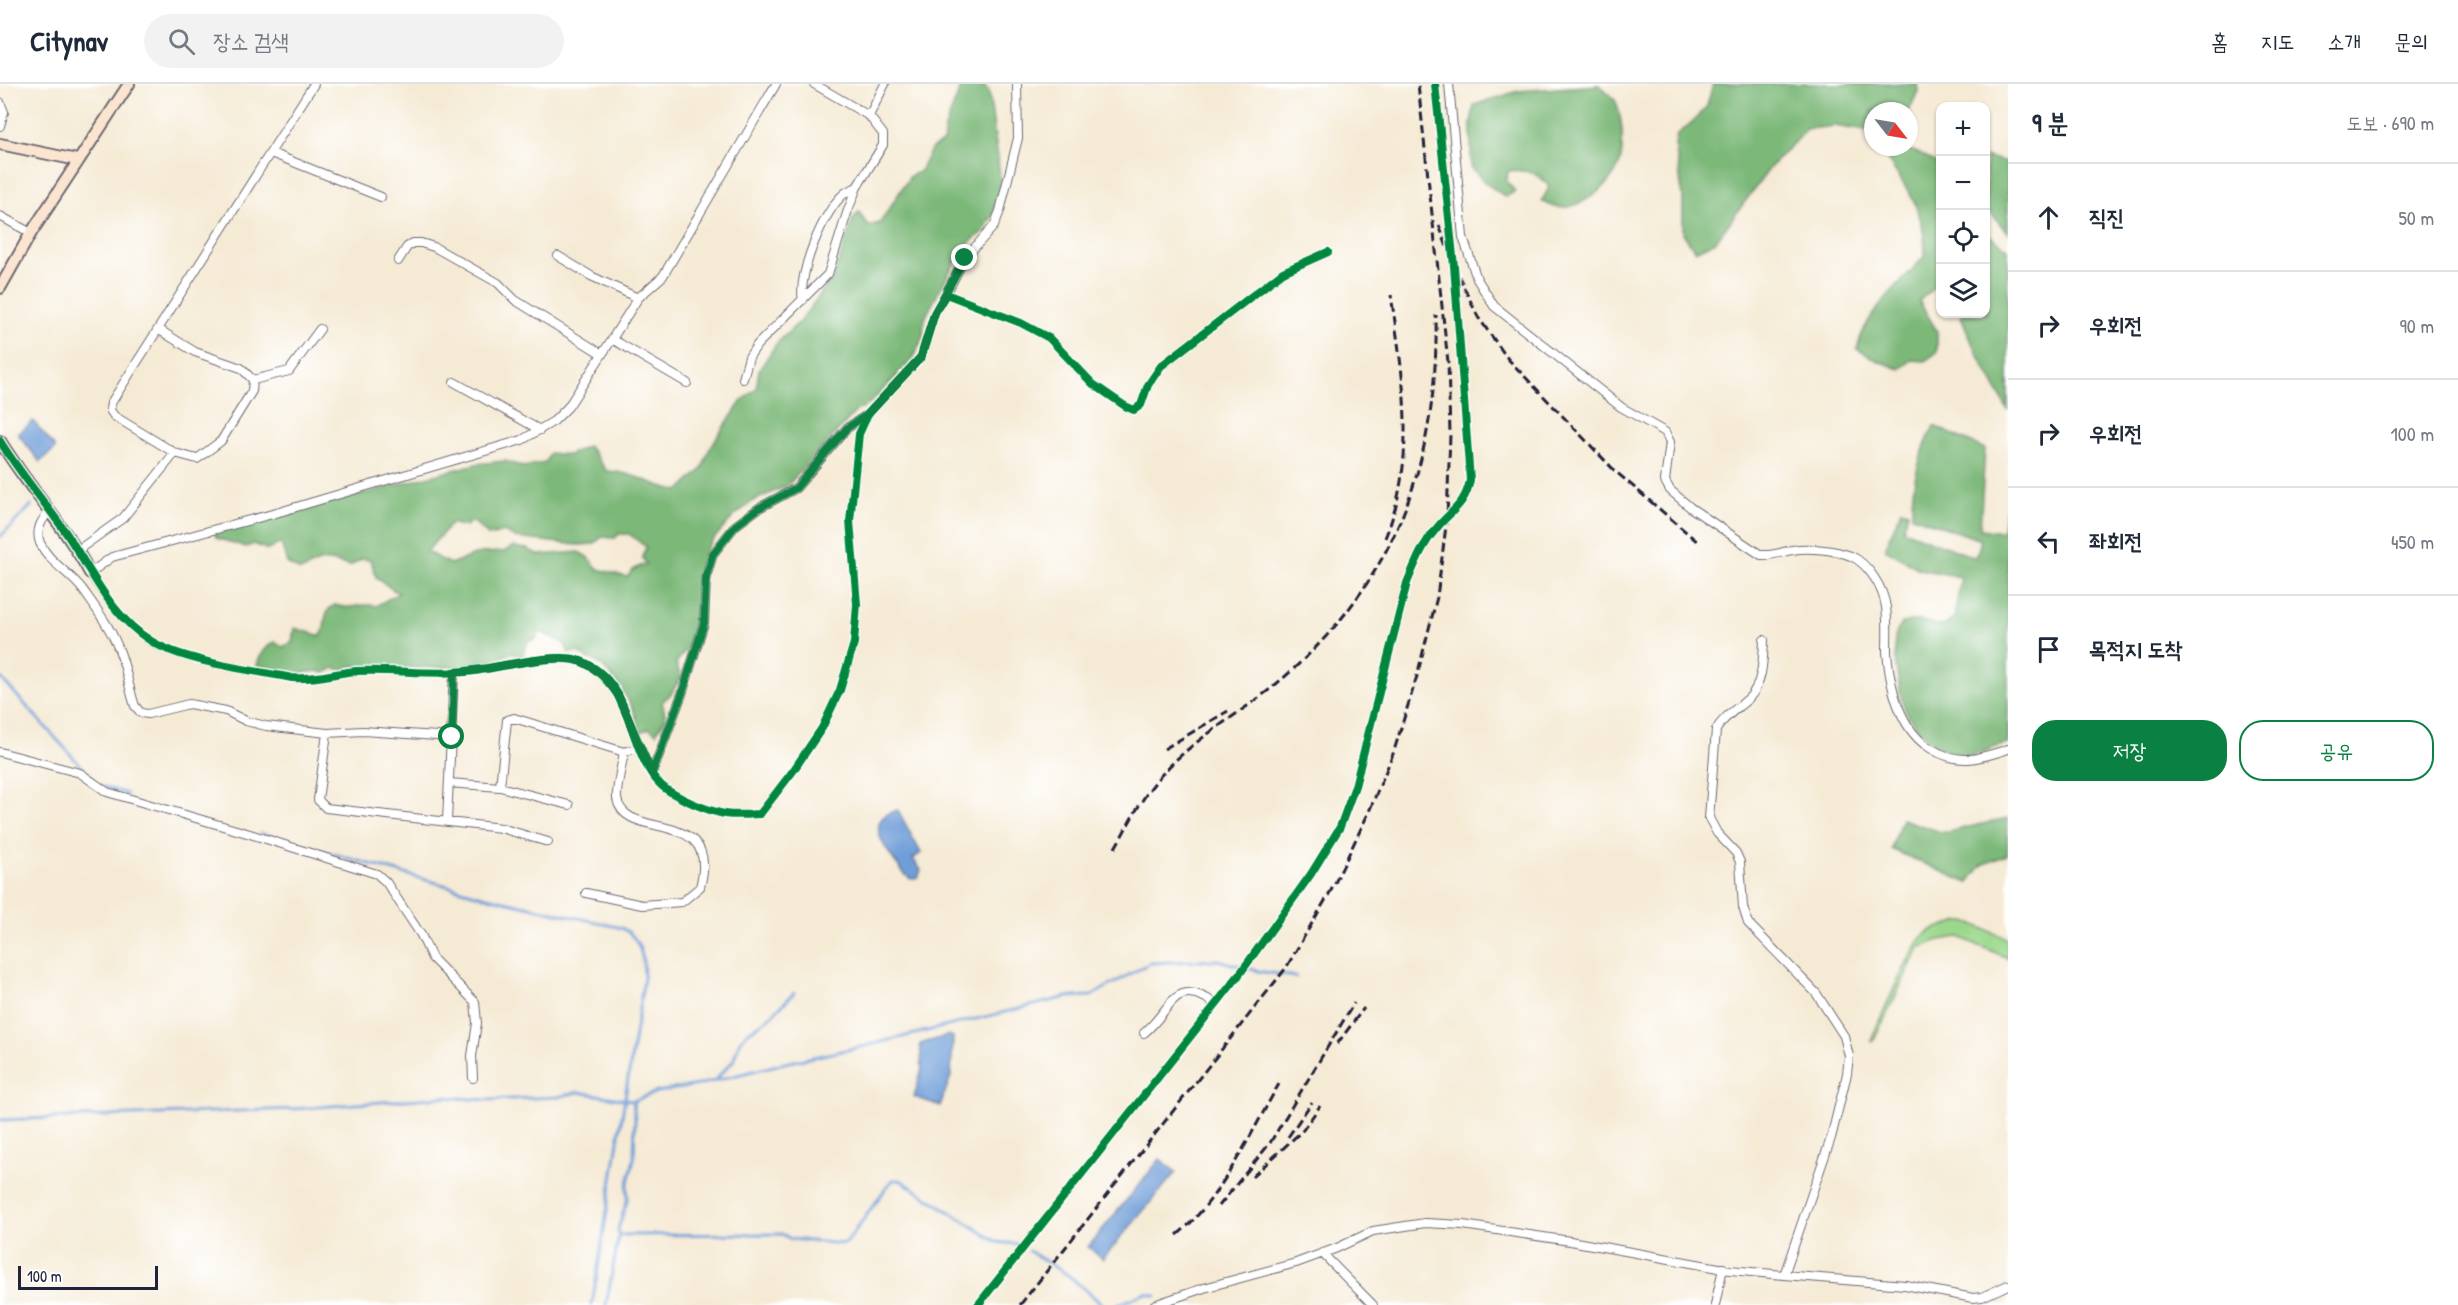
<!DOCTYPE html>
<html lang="ko">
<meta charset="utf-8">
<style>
body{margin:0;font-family:"Patrick Hand","Poor Story",sans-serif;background:#f2f2f3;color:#1f2937}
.controls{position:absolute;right:18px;top:18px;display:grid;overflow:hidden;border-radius:12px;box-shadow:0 2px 4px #0004}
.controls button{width:54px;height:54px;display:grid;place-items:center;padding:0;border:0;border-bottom:2px solid #e0e1e3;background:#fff;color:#1f2937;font:30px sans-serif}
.compass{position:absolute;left:1864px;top:18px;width:54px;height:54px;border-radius:50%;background:#fff;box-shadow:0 2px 4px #0004;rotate:121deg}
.scale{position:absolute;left:18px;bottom:15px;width:140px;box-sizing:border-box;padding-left:6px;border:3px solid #22223b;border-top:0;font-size:16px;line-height:21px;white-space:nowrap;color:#22223b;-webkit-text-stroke:4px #fff;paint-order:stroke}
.stop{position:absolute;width:18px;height:18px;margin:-14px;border:4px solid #0b8043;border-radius:50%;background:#fff}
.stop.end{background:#0b8043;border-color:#fff;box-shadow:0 2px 6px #0008}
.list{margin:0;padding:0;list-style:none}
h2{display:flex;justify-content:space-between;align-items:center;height:78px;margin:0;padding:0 24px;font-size:26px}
h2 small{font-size:20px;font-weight:400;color:#747a83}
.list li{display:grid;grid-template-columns:39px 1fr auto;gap:18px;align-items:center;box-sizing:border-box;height:108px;padding:0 24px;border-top:2px solid #e0e1e3}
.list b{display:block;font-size:22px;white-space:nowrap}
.list em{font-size:20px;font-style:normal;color:#747a83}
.actions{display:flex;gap:12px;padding:18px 24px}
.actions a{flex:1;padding:14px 0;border:2px solid #0b8043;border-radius:24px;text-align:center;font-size:21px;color:#0b8043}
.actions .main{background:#0b8043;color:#fff}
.icon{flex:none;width:33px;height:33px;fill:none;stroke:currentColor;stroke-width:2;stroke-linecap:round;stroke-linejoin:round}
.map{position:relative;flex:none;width:2008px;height:1221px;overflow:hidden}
header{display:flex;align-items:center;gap:36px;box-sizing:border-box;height:84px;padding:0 30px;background:#fff;border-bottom:2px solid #e0e1e3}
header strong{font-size:28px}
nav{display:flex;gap:33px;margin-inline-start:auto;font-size:21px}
.search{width:420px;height:54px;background:#f2f2f3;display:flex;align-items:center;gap:15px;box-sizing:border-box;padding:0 21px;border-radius:33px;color:#747a83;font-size:22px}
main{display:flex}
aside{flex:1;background:#fff}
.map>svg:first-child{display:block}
.green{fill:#9bd88c;stroke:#5e7d64;stroke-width:1.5}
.forest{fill:#7cb878;stroke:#4f6d5a;stroke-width:1.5;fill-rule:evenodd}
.water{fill:#6f9ed8;stroke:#48608a;stroke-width:1.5}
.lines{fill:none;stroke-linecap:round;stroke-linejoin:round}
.stream{stroke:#6f9ed8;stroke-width:3}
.street-casing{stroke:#6c6871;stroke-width:10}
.secondary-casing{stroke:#6c6871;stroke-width:14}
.street{stroke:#fff;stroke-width:8}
.secondary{stroke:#fce5d0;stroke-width:10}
.rail{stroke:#22223b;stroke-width:3;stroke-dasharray:9 4.5;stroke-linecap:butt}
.cycleway-casing{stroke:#fff;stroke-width:11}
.cycleway{stroke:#00873e;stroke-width:8}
.route{stroke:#0b8043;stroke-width:8}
</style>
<header>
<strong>Citynav</strong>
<div class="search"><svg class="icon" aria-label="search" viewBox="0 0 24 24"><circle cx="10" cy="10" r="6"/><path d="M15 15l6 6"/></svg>장소 검색</div>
<nav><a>홈</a><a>지도</a><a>소개</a><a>문의</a></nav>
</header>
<main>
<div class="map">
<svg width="2008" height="1221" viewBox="0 0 2008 1221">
<rect width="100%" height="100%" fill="#fff"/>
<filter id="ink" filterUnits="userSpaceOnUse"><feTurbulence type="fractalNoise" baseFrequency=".0167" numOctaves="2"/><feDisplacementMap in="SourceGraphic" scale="12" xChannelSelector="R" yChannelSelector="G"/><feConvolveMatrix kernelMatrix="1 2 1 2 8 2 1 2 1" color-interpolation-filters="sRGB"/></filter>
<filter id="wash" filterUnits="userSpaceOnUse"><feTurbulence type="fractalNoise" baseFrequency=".008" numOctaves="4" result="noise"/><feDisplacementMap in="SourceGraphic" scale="24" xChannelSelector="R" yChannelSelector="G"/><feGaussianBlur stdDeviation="1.35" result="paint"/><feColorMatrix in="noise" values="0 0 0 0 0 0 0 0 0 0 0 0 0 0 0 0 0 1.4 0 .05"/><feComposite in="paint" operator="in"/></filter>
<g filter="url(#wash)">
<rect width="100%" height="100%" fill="#f5ead4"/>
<!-- green -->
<path class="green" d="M1959,837H1966L2008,855V874L1959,853L1939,856L1919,864L1873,958L1871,957C1879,937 1913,857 1928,848C1937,843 1950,841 1959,837Z"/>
<!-- forest -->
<path class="forest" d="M962,0H982L989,7L1001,99L993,131L984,147L964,163L938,209L924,236L923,253L913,275L868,321L857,326L787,402L753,417L734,432L711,458L705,468L702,499L698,510L700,527L699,540L694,549V555L676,579L681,593L671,610L662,618L666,634L656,649L649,644L639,649C638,643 637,636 635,630C630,617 603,573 587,575L579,568L569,569L564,559L540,548L536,555L528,557L522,573L512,568L493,577H478L469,583L394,584L351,582L343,586L334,584L325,589L317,587L296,590L257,582C258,573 267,561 275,558L282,563L292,559L294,544L321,552C328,541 321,527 335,521C352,527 360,518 376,522L399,509C391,506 384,498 376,493L371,476L361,475L350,482C341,480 328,474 319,478C312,480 308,485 300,487L287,479L281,459L268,466L254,460L246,463L217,454L214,449L476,380L505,377L524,383L546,378L550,369L569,371L587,362C595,367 600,380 607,387C633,388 654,402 679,407L702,385L709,366L719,350L742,317L756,305L759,286L777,259L800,237L834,192L853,135L859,128L868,142L880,139L910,92L920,87L932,64L943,58L945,44ZM469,438L475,439L489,452L504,448L516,454L578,461L594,460L602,453L615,454L619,450H629L646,463L642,473L646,480L634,485L627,493L598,485L589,474L579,468L538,471L528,465L513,463L503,468L480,469L450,480L427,468C434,457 444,450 451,439L466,443Z
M1713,0H1917L1918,7L1909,27H1873V48L1835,42L1807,45L1772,81L1716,157L1695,167L1683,149V114L1675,60L1677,51L1698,33L1707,22Z
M1599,1C1605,6 1613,12 1616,18C1622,34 1624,57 1621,74C1618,97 1579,129 1555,123C1551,122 1546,119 1542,117L1549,103C1539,88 1525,85 1508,87L1507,98L1515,107L1506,113L1485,99L1471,83V39L1474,21L1518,7Z
M1887,63C1906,63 1925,70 1940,82V198L1919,217L1937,247V268L1925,277L1912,276L1900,285L1878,277L1857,265C1865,228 1900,200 1925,172C1926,129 1909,106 1885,73L1883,67Z
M1986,73L2008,78V149L1986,124Z
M1986,148L2008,165V327L1973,261L1960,230H1986Z
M1934,342L1985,365L1980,445L2002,448L2008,417V660C1992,663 1975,674 1959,671C1937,667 1916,646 1906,628C1900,617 1893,568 1895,555C1895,550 1899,542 1904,539C1913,533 1933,540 1944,542L1954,534L1961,493L1919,485L1885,465L1901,426L1908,428L1903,446L1976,474L1981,456L1912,432C1911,399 1919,371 1934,342Z
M2008,734L2007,771L1982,781L1968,799L1891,765L1902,735L1941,748H1948Z"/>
<!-- water -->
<path class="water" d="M33,337L55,363V365L40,378L18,350Z
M898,726L921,769L913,775L921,786L918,794C914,795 913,796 909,794C903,790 897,780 893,775C880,757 866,734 898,726Z
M949,951L953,953L951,992L940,1022L914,1013L922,984L920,960Z
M1160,1075L1176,1088L1103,1175L1088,1163Z"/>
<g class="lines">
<!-- stream -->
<path class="stream" d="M0,453L31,422
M0,593L92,694
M105,703L127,710
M260,749L483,812L622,844C641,854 644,874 644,894L592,1221
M716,995L733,977L740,957L747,949L769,934L794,909
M633,1017L635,1035L634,1075L627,1103L628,1114L618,1145L619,1151L782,1150L791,1155L842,1160L847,1158L886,1104L893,1096H900L997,1158L1017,1160
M0,1036L294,1025L444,1013L487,1016L558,1013L578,1008L633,1017L657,1008L698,1001L785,979L865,962L1067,913L1091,912L1150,879L1218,876L1258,887L1296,893
M1029,1167L1068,1191L1103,1221
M606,1221L619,1151
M1117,1221L1146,1209L1156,1212"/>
</g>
</g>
<g filter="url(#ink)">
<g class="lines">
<defs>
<path id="street" d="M1449,0L1463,153L1477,195L1494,222L1621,323L1665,348L1670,358L1665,397L1670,406L1691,424L1761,471C1773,472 1781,468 1792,466C1809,463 1835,466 1851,472C1869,480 1883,504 1886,523C1888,538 1887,553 1887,568C1890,603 1899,645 1930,664C1959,682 1978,675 2008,665
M0,18L4,28L0,42
M869,32L885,0
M271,69L381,113
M0,132L31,149
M558,172L591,192L638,214
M398,177L407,163L413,159H421L434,163L498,199L515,216L602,270
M946,210L965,174L994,142L1000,127L1018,54L1017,0
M803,216C797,191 824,125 845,109C848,107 853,105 857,103
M158,245L195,268L241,284L253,296
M612,255L638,214L663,192L776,0
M743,295L749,273L757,261L828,190L847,129L857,103L883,61V50L869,32L814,0
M253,296L289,287L320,245
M454,298L540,346
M687,299L612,255L568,323L554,337L522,356L276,429L112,473L90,489C106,515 124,540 150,557C183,578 253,586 292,594C315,596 334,589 356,587C395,585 435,592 474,587C500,583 555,569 578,576C636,596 626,670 662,702C671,710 683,715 694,720C723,732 729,732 760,730L793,687L822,644L840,606L854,559L857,520L850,437L859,350L868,330L921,273L935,228L946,210L1021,239L1049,254L1093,300L1125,322L1134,326L1141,321L1148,301L1161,282L1283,188L1328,168
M175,369L114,332L110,326L111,319L314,0
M50,426C42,436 35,445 40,459C50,480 70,488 83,506C95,523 109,541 117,561C126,580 128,602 135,622L141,629L148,630L189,620L226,627L246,637L266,642L327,649L363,647L452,653
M78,466L123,434L175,369L197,375L221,357L252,307L253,296
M327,649L318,716L326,724L501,744L548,758
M0,668L80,689L107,708L250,750L377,790L386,798L421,851L432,874L475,918L477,939L472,972L473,994
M652,689L682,610L704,539L706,493L713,470L735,442L759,424L796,404L847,344L867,331
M449,699L500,703L569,721
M500,703L507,636L514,634L624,668
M447,737L454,588
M586,809L642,821L682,818L700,803C722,721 625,759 617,715C616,704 622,680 624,668L639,663
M1144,949C1173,925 1173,891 1216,920
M1322,1169L1373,1221
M1784,1191L1905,1201L1973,1214L1982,1213L2008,1201
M978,1221L1239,891L1311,790L1340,743L1355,702L1407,499C1415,480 1422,461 1436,445C1451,426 1465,422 1470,396L1454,182L1435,0
M1154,1221L1204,1204L1296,1179L1337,1164L1373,1147L1425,1139L1463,1141L1570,1157L1730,1186L1784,1191L1831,1054L1847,990L1849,972L1844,952L1816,909L1748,839L1743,823L1740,778L1736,769L1717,749L1709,734L1716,646C1724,632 1737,625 1749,614C1763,600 1763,575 1764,556
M1715,1221L1723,1184"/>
<path id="secondary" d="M0,60L77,76
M0,204L31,149L129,0
M0,357C28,403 65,442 90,489"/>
</defs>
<!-- street casing -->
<use href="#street" class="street-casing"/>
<!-- secondary casing -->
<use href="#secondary" class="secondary-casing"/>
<!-- street -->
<use href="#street" class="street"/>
<!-- secondary -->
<use href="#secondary" class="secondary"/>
<!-- rail -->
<path class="rail" d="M1439,141L1454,182L1478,233L1508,275L1615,387L1699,459
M1385,454C1418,374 1403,293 1391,211
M1164,665L1228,627
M1115,764C1130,738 1143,710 1164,688C1196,653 1239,631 1275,601C1392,504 1439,382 1436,231
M1337,960L1364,924
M1288,1053L1312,1018
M1252,1093L1303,1046L1320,1022
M1219,1122L1270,1059L1354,919
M1177,1151C1219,1118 1252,1047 1279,1000
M1020,1221L1286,884L1333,803L1368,730L1393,670L1417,592L1437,513L1447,434L1450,350L1448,278L1418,0"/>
<defs>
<path id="cycleway" d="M0,357C19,388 43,416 64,446C91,485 109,531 151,557C184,578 253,586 292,594C315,596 334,589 356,587C395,585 435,592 474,587C500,583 555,569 578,576C636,596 626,670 662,702C671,710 683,715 694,720C723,732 729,732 760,730L793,687L822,644L840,606L854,559L857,520L850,437L859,350L868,330L921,273L935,228L946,210L1021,239L1049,254L1093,300L1125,322L1134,326L1141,321L1148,301L1161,282L1283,188L1328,168
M978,1221L1239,891L1311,790L1340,743L1355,702L1407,499C1415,480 1422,461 1436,445C1451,426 1465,422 1470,396L1454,182L1435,0"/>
</defs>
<!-- cycleway casing -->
<use href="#cycleway" class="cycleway-casing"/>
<!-- cycleway -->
<use href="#cycleway" class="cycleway"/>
</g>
</g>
<g class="lines" filter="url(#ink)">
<!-- route -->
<path class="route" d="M452,653L454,588C491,587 540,570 575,576C593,579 608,597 618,611L652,689L682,610L704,539L706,493L713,470L735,442L759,424L796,404L847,344L868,330L921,273L935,228L965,174"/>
</g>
</svg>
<div class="controls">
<button>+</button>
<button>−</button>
<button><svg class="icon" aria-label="locate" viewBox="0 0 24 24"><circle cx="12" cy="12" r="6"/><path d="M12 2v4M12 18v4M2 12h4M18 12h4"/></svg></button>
<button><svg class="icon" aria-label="layers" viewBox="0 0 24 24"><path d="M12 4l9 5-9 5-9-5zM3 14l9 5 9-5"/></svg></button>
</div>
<svg class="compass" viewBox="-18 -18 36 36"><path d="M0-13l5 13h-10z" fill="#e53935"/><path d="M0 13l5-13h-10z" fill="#747a83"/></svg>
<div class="scale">100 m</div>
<div class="stop" style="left:452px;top:653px"></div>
<div class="stop end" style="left:965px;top:174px"></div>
</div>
<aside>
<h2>9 분<small>도보 · 690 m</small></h2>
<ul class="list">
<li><svg class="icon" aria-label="ahead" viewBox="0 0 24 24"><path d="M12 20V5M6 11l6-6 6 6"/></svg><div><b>직진</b></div><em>50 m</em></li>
<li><svg class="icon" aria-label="right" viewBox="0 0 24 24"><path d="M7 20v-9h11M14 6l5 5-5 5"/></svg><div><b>우회전</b></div><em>90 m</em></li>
<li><svg class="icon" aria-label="right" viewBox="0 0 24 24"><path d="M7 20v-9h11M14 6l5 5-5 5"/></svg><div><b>우회전</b></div><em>100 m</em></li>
<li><svg class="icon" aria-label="left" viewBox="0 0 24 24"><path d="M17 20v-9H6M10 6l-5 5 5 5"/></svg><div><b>좌회전</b></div><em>450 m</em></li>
<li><svg class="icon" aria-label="arrive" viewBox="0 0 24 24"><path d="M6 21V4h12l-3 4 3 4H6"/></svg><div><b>목적지 도착</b></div></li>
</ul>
<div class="actions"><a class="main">저장</a><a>공유</a></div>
</aside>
</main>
